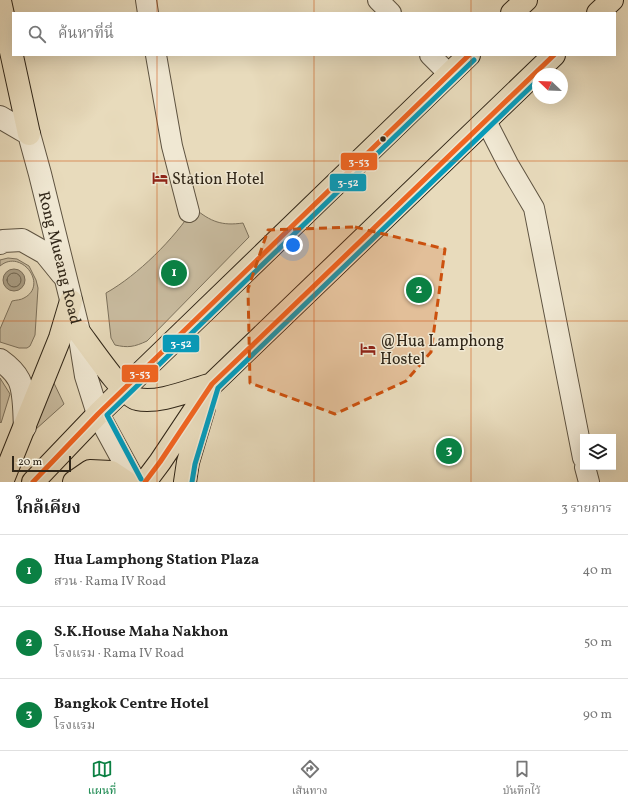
<!DOCTYPE html>
<html lang="th">
<meta charset="utf-8">
<style>
body{margin:0;font-family:Vollkorn,"Noto Serif Thai",serif;background:#f2f2f2;color:#222}
.controls{position:absolute;right:12px;bottom:12px;display:grid;overflow:hidden;border-radius:0px;box-shadow:0 4px 16px #0002}
.controls button{width:36px;height:36px;display:grid;place-items:center;padding:0;border:0;border-bottom:1px solid #e0e0e0;background:#fff;color:#222;font:20px sans-serif}
.compass{position:absolute;left:532px;top:68px;width:36px;height:36px;border-radius:50%;background:#fff;box-shadow:0 4px 16px #0002;rotate:293deg}
.scale{position:absolute;left:12px;bottom:10px;width:59px;box-sizing:border-box;padding-left:4px;border:2px solid #302618;border-top:0;font-size:11px;line-height:14px;white-space:nowrap;color:#302618;-webkit-text-stroke:3px #f0e8d3;paint-order:stroke}
.you{position:absolute;left:293px;top:245px;width:14px;height:14px;margin:-10px;border:3px solid #fff;border-radius:50%;background:#1a73e8;box-shadow:0 0 0 6px #1a73e833}
.badge{display:grid;place-items:center;width:26px;height:26px;border-radius:50%;background:#0b8043;color:#fff;font-size:13px;font-weight:700}
.pin{position:absolute;translate:-50% -50%;border:2px solid #fff;box-shadow:0 1px 4px #0006}
.list{margin:0;padding:0;list-style:none}
h2{display:flex;justify-content:space-between;align-items:center;height:52px;margin:0;padding:0 16px;font-size:17px}
h2 small{font-size:13px;font-weight:400;color:#767676}
.list li{display:grid;grid-template-columns:26px 1fr auto;gap:12px;align-items:center;box-sizing:border-box;height:72px;padding:0 16px;border-top:1px solid #e0e0e0}
.list b{display:block;font-size:15px;white-space:nowrap}
.list p{margin:0;font-size:13px;white-space:nowrap;color:#767676}
.list em{font-size:13px;font-style:normal;color:#767676}
.icon{flex:none;width:22px;height:22px;fill:none;stroke:currentColor;stroke-width:2;stroke-linecap:round;stroke-linejoin:round}
.map{position:relative;flex:none;width:628px;height:482px;overflow:hidden}
.search{position:absolute;background:#fff;box-shadow:0 4px 16px #0002;left:12px;right:12px;top:12px;height:44px;display:flex;align-items:center;gap:10px;box-sizing:border-box;padding:0 14px;border-radius:0px;color:#767676;font-size:15px}
.sheet{height:268px;background:#fff}
nav{display:flex;justify-content:space-around;align-items:center;box-sizing:border-box;height:56px;border-top:1px solid #e0e0e0;background:#fff;font-size:11px;color:#767676}
nav a{display:grid;justify-items:center;gap:2px}
nav .on{color:#0b8043}
.map>svg:first-child{display:block}
.green{fill:#c9bca0;stroke:#7c715c}
.water{fill:#a99d84;stroke:#796d59}
.lines{fill:none;stroke-linecap:round;stroke-linejoin:round}
.shore{stroke:#6c624e;stroke-width:1}
.minor-casing{stroke:#5e5341;stroke-width:22}
.tertiary-casing{stroke:#5e5341;stroke-width:24}
.primary-casing{stroke:#302618;stroke-width:24}
.motorway-casing{stroke:#302618;stroke-width:24}
.minor{stroke:#f0e8d3;stroke-width:20}
.tertiary{stroke:#f0e8d3;stroke-width:22}
.primary{stroke:#e8dbbc;stroke-width:22}
.motorway{stroke:#e8dbbc;stroke-width:22}
.bus-1-casing{stroke:#f0e8d3;stroke-width:8}
.bus-2-casing{stroke:#f0e8d3;stroke-width:8}
.bus-1{stroke:#f26522;stroke-width:5}
.bus-2{stroke:#059cbc;stroke-width:5}
.marked{fill:#cc510e;fill-opacity:0.2;stroke:#cc510e;stroke-width:3;stroke-dasharray:8 5;stroke-linejoin:round}
.grid{fill:none;stroke:#cc510e;stroke-width:1;stroke-opacity:0.55}
.bus-dot{fill:#302618;stroke:#f0e8d3;stroke-width:1.5}
.labels{text-anchor:middle;stroke-width:3;stroke-linejoin:round;paint-order:stroke}
.poi-label{font-size:16px;fill:#302618;stroke:#f0e8d3;text-anchor:start}
.street-label{font-size:16px;fill:#302618;stroke:#f0e8d3}
.line-badge{stroke:#f0e8d3;stroke-width:1.5}
.badge-label{font-size:11px;text-anchor:middle;font-weight:bold;fill:#fff}
</style>
<div class="map">
<svg width="628" height="482" viewBox="0 0 628 482">
<rect width="100%" height="100%" fill="#e8dbbc"/>
<filter id="stains"><feTurbulence type="fractalNoise" baseFrequency=".005" numOctaves="4"/><feColorMatrix values="0 0 0 0 .2 0 0 0 0 .09 0 0 0 0 .02 0 0 0 .5 -.17"/></filter>
<radialGradient id="worn" r=".72"><stop offset=".6" stop-color="#630" stop-opacity="0"/><stop offset="1" stop-color="#630" stop-opacity=".3"/></radialGradient>
<!-- green -->
<path class="green" d="M194,208C211,222 222,226 243,223L249,237L147,341C134,347 128,348 115,345L111,338L106,293C138,275 174,239 194,208Z
M8,258L17,259L29,266L36,280L38,288L35,335L30,346L27,348H19L0,342V329L12,301C16,300 21,300 24,298C49,285 21,248 0,266V260Z
M0,378L10,394L1,423L0,422Z
M52,379L64,404L26,438Z"/>
<!-- water -->
<path class="water" d="M3 280a11 11 0 1 1 22 0a11 11 0 1 1-22 0Z"/>
<g class="lines">
<!-- shore -->
<path class="shore" d="M7 280a7 7 0 1 1 14 0a7 7 0 1 1-14 0Z"/>
<defs>
<path id="minor" d="M146,0L148,13
M378,0L391,13
M156,55L172,146L189,212
M430,55L449,74
M486,121L508,164L534,208L583,458
M585,467L589,482"/>
<g id="tertiary">
<path id="s1" d="M0,117L29,134L40,174L79,332L86,376L98,414L135,482"/>
<path d="M0,243L3,241L22,240L45,253L62,274"/>
<path d="M0,360C7,365 15,372 19,380C25,392 24,414 25,427"/>
</g>
<path id="primary" d="M512,13L526,0
M598,13L612,0
M79,332C89,345 124,397 137,399C159,404 190,390 212,384
M2,482L60,338L71,301
M33,482L98,414L469,55
M74,482L90,471L111,472L126,482
M145,482L160,462L212,384L554,55
M185,482L188,462L204,408"/>
<path id="motorway" d="M0,1L29,134"/>
</defs>
<!-- minor casing -->
<use href="#minor" class="minor-casing"/>
<!-- tertiary casing -->
<use href="#tertiary" class="tertiary-casing"/>
<!-- primary casing -->
<use href="#primary" class="primary-casing"/>
<!-- motorway casing -->
<use href="#motorway" class="motorway-casing"/>
<!-- minor -->
<use href="#minor" class="minor"/>
<!-- tertiary -->
<use href="#tertiary" class="tertiary"/>
<!-- primary -->
<use href="#primary" class="primary"/>
<!-- motorway -->
<use href="#motorway" class="motorway"/>
<defs>
<path id="bus-1" d="M33,482L98,414L469,55
M145,482L160,462L212,384L554,55"/>
<path id="bus-2" d="M141,479L107,415L474,60
M192,482L195,464L218,388L538,80"/>
</defs>
<!-- bus-1 casing -->
<use href="#bus-1" class="bus-1-casing"/>
<!-- bus-2 casing -->
<use href="#bus-2" class="bus-2-casing"/>
<!-- bus-1 -->
<use href="#bus-1" class="bus-1"/>
<!-- bus-2 -->
<use href="#bus-2" class="bus-2"/>
</g>
<!-- marked area -->
<path class="marked" d="M355,227L445,249L431,352L406,381L335,414L250,383L248,289L268,230Z"/>
<!-- grid -->
<path class="grid" d="M157,0V13M314,0V13M471,0V13M157,55V482M314,55V482M471,55V482M0,161H628M0,321H628"/>
<!-- icons -->
<defs>
<symbol id="hotel-bare" viewBox="-9 -9 18 18"><path d="M-6-4.5h1.5V1H6V5H4.5V3h-9V5H-6ZM-4 0a1.8 1.8 0 1 1 3.6 0ZM.5 0V-2.5h3Q6-2.5 6 0Z" fill="#8f2418" stroke="#f0e8d3" stroke-width="2.5" paint-order="stroke"/></symbol>
</defs>
<g fill-rule="evenodd">
<use href="#hotel-bare" x="149" y="167" width="22" height="22"/>
<use href="#hotel-bare" x="357" y="338" width="22" height="22"/>
</g>
<!-- markers -->
<circle class="bus-dot" cx="383" cy="139" r="3.5"/>
<g class="labels">
<!-- poi labels -->
<g class="poi-label">
<text x="172" y="184">Station Hotel</text>
<text x="380" y="346">@Hua Lamphong<tspan x="380" dy="18">Hostel</tspan></text>
</g>
<!-- street labels -->
<g class="street-label">
<text dy="6" stroke="none"><textPath href="#s1" startOffset="161">Rong Mueang Road</textPath></text>
</g>
</g>
<g class="line-badge">
<rect x="340" y="152" width="38" height="19" rx="4" fill="#f26522"/>
<rect x="329" y="173" width="38" height="19" rx="4" fill="#059cbc"/>
<rect x="162" y="334" width="38" height="19" rx="4" fill="#059cbc"/>
<rect x="121" y="364" width="38" height="19" rx="4" fill="#f26522"/>
</g>
<g class="badge-label">
<text x="359" y="165">3-53</text>
<text x="348" y="186">3-52</text>
<text x="181" y="347">3-52</text>
<text x="140" y="377">3-53</text>
</g>
<rect width="100%" height="100%" filter="url(#stains)"/>
<rect width="100%" height="100%" fill="url(#worn)"/>
</svg>
<div class="controls">
<button><svg class="icon" aria-label="layers" viewBox="0 0 24 24"><path d="M12 4l9 5-9 5-9-5zM3 14l9 5 9-5"/></svg></button>
</div>
<svg class="compass" viewBox="-18 -18 36 36"><path d="M0-13l5 13h-10z" fill="#e53935"/><path d="M0 13l5-13h-10z" fill="#767676"/></svg>
<div class="scale">20 m</div>
<div class="you"></div>
<div class="pin badge" style="left:174px;top:273px">1</div>
<div class="pin badge" style="left:419px;top:290px">2</div>
<div class="pin badge" style="left:449px;top:451px">3</div>
<div class="search"><svg class="icon" aria-label="search" viewBox="0 0 24 24"><circle cx="10" cy="10" r="6"/><path d="M15 15l6 6"/></svg>ค้นหาที่นี่</div>
</div>
<section class="sheet">
<h2>ใกล้เคียง<small>3 รายการ</small></h2>
<ul class="list">
<li><span class="badge">1</span><div><b>Hua Lamphong Station Plaza</b><p>สวน · Rama IV Road</p></div><em>40 m</em></li>
<li><span class="badge">2</span><div><b>S.K.House Maha Nakhon</b><p>โรงแรม · Rama IV Road</p></div><em>50 m</em></li>
<li><span class="badge">3</span><div><b>Bangkok Centre Hotel</b><p>โรงแรม</p></div><em>90 m</em></li>
</ul>
</section>
<nav>
<a class="on"><svg class="icon" aria-label="map" viewBox="0 0 24 24"><path d="M3 6l6-2 6 2 6-2v14l-6 2-6-2-6 2zM9 4v14M15 6v14"/></svg>แผนที่</a>
<a><svg class="icon" aria-label="directions" viewBox="0 0 24 24"><path d="M12 3l9 9-9 9-9-9zM9 14v-3h6M13 9l2 2-2 2"/></svg>เส้นทาง</a>
<a><svg class="icon" aria-label="saved" viewBox="0 0 24 24"><path d="M7 4h10v16l-5-4-5 4z"/></svg>บันทึกไว้</a>
</nav>
